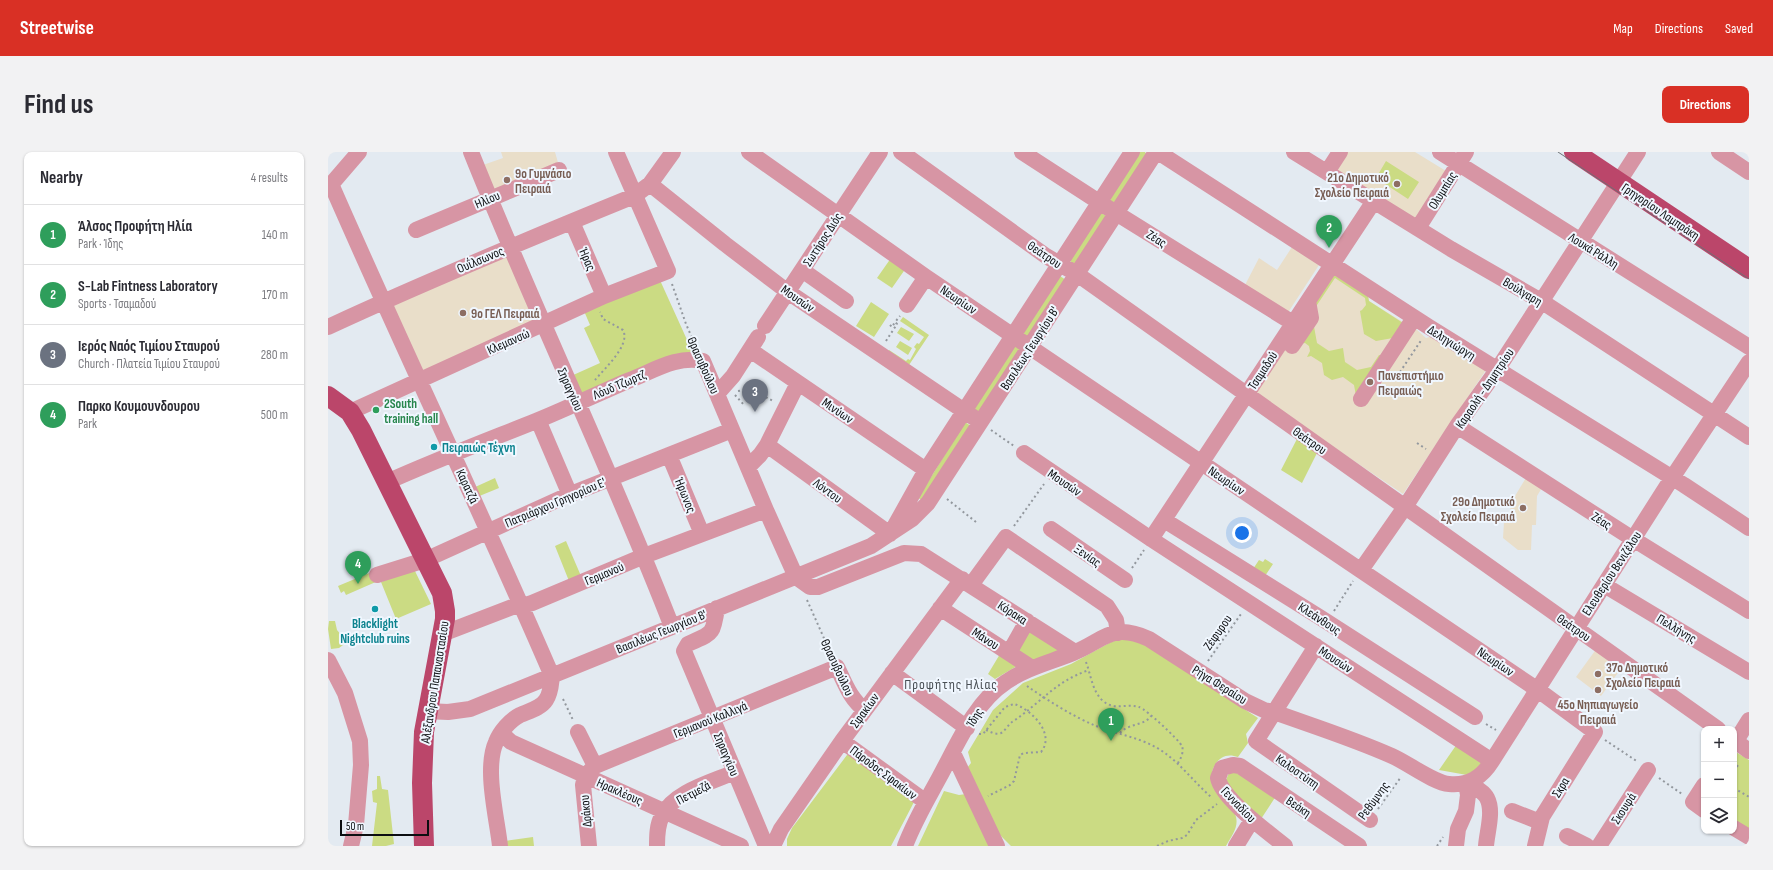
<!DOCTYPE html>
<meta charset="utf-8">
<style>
body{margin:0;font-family:"Sofia Sans Condensed",sans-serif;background:#f2f2f3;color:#2b2b33}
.controls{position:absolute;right:12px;bottom:12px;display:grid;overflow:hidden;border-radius:8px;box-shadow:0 1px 3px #0004}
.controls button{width:36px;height:36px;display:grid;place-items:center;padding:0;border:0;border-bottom:1px solid #e1e1e2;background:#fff;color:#2b2b33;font:20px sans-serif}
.scale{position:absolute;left:12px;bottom:10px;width:89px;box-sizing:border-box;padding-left:4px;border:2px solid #0c0e11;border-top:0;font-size:11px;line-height:14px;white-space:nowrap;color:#0c0e11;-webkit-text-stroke:3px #f0f7ff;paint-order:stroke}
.you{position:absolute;left:914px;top:381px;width:14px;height:14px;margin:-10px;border:3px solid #fff;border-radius:50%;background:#1a73e8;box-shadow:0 0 0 6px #1a73e833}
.badge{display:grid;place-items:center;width:26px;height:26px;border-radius:50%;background:#d93025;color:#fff;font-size:13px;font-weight:700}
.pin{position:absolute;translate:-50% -33px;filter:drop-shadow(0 1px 2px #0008)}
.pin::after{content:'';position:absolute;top:21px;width:14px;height:12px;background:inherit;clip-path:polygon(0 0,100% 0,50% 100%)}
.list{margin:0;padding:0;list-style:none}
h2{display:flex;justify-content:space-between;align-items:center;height:52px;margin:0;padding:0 16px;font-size:17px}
h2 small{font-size:13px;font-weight:400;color:#7c7c81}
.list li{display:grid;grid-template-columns:26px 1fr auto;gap:12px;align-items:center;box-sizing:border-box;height:60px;padding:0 16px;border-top:1px solid #e1e1e2}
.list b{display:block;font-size:15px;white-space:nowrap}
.list p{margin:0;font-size:13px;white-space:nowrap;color:#7c7c81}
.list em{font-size:13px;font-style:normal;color:#7c7c81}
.icon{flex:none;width:22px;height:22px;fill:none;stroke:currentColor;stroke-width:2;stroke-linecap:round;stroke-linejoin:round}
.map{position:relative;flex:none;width:1421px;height:694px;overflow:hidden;border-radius:8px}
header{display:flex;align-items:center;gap:24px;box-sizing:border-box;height:56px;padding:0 20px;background:#d93025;color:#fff}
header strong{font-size:19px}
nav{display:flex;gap:22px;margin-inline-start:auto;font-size:14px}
.intro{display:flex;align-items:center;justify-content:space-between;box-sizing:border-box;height:96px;padding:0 24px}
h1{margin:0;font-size:28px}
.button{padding:10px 18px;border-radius:8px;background:#d93025;color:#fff;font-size:14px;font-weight:700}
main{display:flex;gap:24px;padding:0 24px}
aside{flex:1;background:#fff;border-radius:8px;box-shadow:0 1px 3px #0004}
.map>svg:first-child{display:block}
.education{fill:#e9dec9}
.green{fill:#cbdb83}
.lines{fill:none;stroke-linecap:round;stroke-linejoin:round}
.path{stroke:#93989e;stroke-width:2;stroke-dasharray:2 3;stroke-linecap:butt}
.minor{stroke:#d795a4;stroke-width:16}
.major{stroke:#bb466a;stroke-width:20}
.tram{stroke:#6c7075;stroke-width:1}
.education-dot{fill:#8d6e63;stroke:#f0f7ff;stroke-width:1.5}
.leisure-dot{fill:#2e9e5b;stroke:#f0f7ff;stroke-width:1.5}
.culture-dot{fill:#0f9aa8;stroke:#f0f7ff;stroke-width:1.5}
.labels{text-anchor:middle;stroke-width:4;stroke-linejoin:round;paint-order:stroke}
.education-label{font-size:13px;font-weight:bold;fill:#785e54;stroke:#f0f7ff;text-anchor:start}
.street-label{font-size:13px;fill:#0c0e11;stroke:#f0f7ff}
.leisure-label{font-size:13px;font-weight:bold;fill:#27864d;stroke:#f0f7ff;text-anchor:start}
.culture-label{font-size:13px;font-weight:bold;fill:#0d838f;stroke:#f0f7ff;text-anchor:start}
.neighbourhood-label{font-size:14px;letter-spacing:1px;fill:#484e54;stroke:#f0f7ff}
</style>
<header>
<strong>Streetwise</strong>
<nav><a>Map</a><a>Directions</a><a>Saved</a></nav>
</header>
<div class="intro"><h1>Find us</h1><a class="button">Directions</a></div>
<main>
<aside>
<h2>Nearby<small>4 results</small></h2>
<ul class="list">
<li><span class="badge" style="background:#2e9e5b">1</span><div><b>Άλσος Προφήτη Ηλία</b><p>Park · Ίδης</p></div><em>140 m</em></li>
<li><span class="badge" style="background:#2e9e5b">2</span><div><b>S-Lab Fintness Laboratory</b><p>Sports · Τσαμαδού</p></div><em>170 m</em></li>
<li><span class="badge" style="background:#6b7280">3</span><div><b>Ιερός Ναός Τιμίου Σταυρού</b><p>Church · Πλατεία Τιμίου Σταυρού</p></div><em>280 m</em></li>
<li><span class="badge" style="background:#2e9e5b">4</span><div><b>Παρκο Κουμουνδουρου</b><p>Park</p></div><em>500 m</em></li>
</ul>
</aside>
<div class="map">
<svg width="1421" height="694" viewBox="0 0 1421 694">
<rect width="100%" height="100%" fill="#e3eaf1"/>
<!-- education -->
<path class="education" d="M173,0H227L231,14L165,41L155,13L175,6Z
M1017,0H1087L1118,19L1086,69L1005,18Z
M964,95L991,113L959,162L916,135L931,106L949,118Z
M180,101L210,170L92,222L60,152Z
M1006,123L1040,144L1041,149L1086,177H1088L1098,186L1105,184L1158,218L1075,342L927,242Z
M1199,324L1215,334L1209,344L1208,373H1204L1203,398H1190L1175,386L1176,370L1181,363L1184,349Z
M1269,496L1295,514L1273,544L1248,525Z"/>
<!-- green -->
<path class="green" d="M810,0H817L819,3L791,51L784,52L781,44Z
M1058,9L1091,30L1080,47L1048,26Z
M773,61L779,64L751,112L744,113L741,105Z
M563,106L578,116L564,136L549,126Z
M1006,123L1040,144L1041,149L1075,171L1065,186L1048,189L1036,182L1032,159L1034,158L1038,153L1037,146L1007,126L987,156L986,153Z
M732,124L738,128L704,184L697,186L694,177Z
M331,126L365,201L251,243L243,224L272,211L256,176L262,173L256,159Z
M543,150L561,162L546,185L528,174Z
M575,165L601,183L579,216L559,202L561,198L578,209L580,207L582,208L588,197L586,195L589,191L591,192L596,185L572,169Z
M985,169L989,191L1001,199L1015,196L1017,210L1029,218L1043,215L1051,203H1055L1028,244L1026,233L1015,225L1004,228L996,223L994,211L983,204L979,205L982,199L981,194L977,191L972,192Z
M573,175L586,182L581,189L569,181Z
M572,189L584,196L580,203L568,195Z
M685,193L693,196L650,262L645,253Z
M637,270L643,274L594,348L590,346Z
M970,285L990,299L974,331L953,318Z
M167,326L171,336L149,345L145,336Z
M238,389L253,424L241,429L227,394Z
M937,407L945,412L935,427L923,420L931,408L935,410Z
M86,417L103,452L68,467L53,430Z
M46,419L50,429L18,443L16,439L13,441L10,434Z
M1,469H7L9,478L19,490L11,496L3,497L0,477Z
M699,476L729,496V499L703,510L687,501Z
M793,487L813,490L930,566L918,582L920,591L910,605C897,600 888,607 884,620L907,662C912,674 904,683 898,694H683L670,681L639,616L643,611L640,600L665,558L695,531L743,512L783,490Z
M672,502L689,514L667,527L660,522Z
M1129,592L1156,609L1152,615L1139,623L1111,618Z
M1408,600L1421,608V677L1406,669V603Z
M519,603H521L586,650L563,694H459V687L464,676Z
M903,616L948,644L933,667C920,655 906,643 898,628Z
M49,624H52L54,637L60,638L66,692L58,694H44L49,651L45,650L44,639L49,637Z
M616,639L631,643L638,642L662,694H590Z
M205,685L206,694H178L177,689Z"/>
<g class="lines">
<!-- path -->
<path class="path" d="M344,132L358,172L368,195
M562,173L564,175L567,170
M558,189L569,172L567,170L572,164
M1072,220L1094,187
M267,228C276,217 303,193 295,178L275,167L272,160
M410,239L423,237L445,249
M407,243L416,253
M436,247L438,242
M663,278L686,294
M1089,291L1098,297
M619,347L648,370
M686,374L716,332
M804,416L816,398
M479,448L503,502
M1006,459L1025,429
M880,509L913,462
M758,510C763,523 764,539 775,549C787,559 798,551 811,555C818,557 851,588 854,594C856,600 853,606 850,611
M699,534C719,548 746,565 768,574C790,583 813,585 834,599C852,611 866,630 883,645
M235,547L245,568
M1158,572L1168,578
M658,578C663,580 668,583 673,581C677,579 680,573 684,570C713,551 726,530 761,518
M792,581C801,571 816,574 823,564
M651,582H655L677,555L686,552C703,557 728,582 713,600L696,601L692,603L686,629L682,633L660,644
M1277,588L1310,610
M1406,619L1410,613
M1331,626L1354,642
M1406,636L1421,645
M1050,657L1073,625
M829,694L840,689L854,686L859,683L868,668L889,652
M1109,694L1115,685"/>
<!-- minor -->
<path class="minor" d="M143,0C207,160 282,315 344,475
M421,0L598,125L1210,538L1267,580L1214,665L1207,694
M573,0L718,104L749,122L1390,577
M694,0L788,61L965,171
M830,0L1101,175L1356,333L1421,376
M966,0L1123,97L1213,149L1421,285
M1112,0L1421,195
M1391,0L1421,20
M999,20L1012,0
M3,32C75,197 153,359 224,524C223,532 223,541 218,548C213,556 201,559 192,563C182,568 172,580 168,590C156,616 169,666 172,694
M322,32L397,92L460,140L645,265
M0,36L31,0
M244,70L276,144
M1090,76L1138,0
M88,78L231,18
M474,118L518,149
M579,153L598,125
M437,174L552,0
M0,175C101,128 203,86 306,44L322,32L345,0
M964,194L983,166L980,149
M422,198L598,318
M389,242L405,224L430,185
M1033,247L1086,166
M22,260L276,144L340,119L288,0
M210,268L242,343
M1129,274L1305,387L1421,459
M439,293L562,382
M696,301L823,387L1164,609
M341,303L374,382
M420,315L432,303L439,293L470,231
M59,330C108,308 158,289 208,269C240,256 271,241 302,228C325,219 350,203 375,209L438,358L468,425L482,435H490L576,401L593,402L747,500
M836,368L993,466L1147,565
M723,377L797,428
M564,379L598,318L804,0
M823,387L1046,49
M1033,418L1077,355L1129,274L1169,218L1310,0
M49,423L97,408L238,344L404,278
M643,433L678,385L779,454L788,468L790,481
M1276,433L1421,520
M389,456C385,484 384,481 360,492L356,499L438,694
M612,456L704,516
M114,482L187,454H194L204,451L316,404L438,358
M988,494L928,589L1042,668
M681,501L699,469
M0,508L17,541L32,589L33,613L28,673L23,694
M564,521L639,576
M99,559L120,560L142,557L543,394L584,367L600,351L828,0
M250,580L267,614
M173,581L183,590L413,694
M1406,588L1421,599
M514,589L598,650
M1406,592L1421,568
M625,601L669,694
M1138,631C1145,635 1155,638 1159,646C1166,659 1159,680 1158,694
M1376,633L1365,650L1376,658
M1184,659L1212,670
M1406,676L1421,685
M1239,684L1259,694
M261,694L255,633L257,624L267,614L509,515C517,531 522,547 537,558
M329,694C329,684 329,673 334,664C345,640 384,630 407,620
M445,694L453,677L514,589L634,427
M577,694C586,670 599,648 611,626C629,593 646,551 678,530C698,516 723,510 745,501C777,488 783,470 821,487L917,549L936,558L946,560C985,574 1026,587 1064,604C1080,611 1106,631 1121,632C1141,634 1154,625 1164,609L1344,326L1421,210
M908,694L924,668
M957,694C940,680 894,647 890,626L894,616L905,613L912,614L1031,694
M1128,694L1130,677L1138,659L1140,643L1138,631
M1271,694L1320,618"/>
<!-- major -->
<path class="major" d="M1246,0L1421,117
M0,244L22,260L33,278L114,441L117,459V467L96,580L94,631L96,694"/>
<!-- tram -->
<path class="tram" d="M1230,0L1421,127"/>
</g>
<!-- markers -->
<g class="education-dot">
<circle cx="179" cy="28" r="4"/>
<circle cx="1069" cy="32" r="4"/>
<circle cx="135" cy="161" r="4"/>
<circle cx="1042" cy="230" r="4"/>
<circle cx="1195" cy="356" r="4"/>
<circle cx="1270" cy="522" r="4"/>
<circle cx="1270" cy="538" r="4"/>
</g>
<circle class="leisure-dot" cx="48" cy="258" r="4"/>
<g class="culture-dot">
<circle cx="106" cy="295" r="4"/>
<circle cx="47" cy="457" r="4"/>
</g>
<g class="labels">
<!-- education labels -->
<g class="education-label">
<text x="187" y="26">9ο Γυμνάσιο<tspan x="187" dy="15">Πειραιά</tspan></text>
<text x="1061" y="30" text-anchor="end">21ο Δημοτικό<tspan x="1061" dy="15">Σχολείο Πειραιά</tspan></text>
<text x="143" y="166">9ο ΓΕΛ Πειραιά</text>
<text x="1050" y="228">Πανεπιστήμιο<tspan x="1050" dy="15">Πειραιώς</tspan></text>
<text x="1187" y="354" text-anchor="end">29ο Δημοτικό<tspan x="1187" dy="15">Σχολείο Πειραιά</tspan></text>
<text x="1278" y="520">37ο Δημοτικό<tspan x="1278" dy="15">Σχολείο Πειραιά</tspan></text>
<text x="1270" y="557" text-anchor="middle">45ο Νηπιαγωγείο<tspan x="1270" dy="15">Πειραιά</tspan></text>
</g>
<!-- street labels -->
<g class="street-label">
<text transform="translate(1114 38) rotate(-58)" y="5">Ολυμπίας</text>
<text transform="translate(159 47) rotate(-23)" y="5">Ηλίου</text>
<text transform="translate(1333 59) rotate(34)" y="5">Γρηγορίου Λαμπράκη</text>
<text transform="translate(829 86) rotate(32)" y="5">Ζέας</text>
<text transform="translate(494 87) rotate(-57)" y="5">Σωτήρος Διός</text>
<text transform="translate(1266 98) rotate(32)" y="5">Λουκά Ράλλη</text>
<text transform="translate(717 102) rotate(34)" y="5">Θεάτρου</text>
<text transform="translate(152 107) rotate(-23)" y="5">Ουΐλσωνος</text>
<text transform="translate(260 107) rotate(67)" y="5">Ήρας</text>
<text transform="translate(1195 139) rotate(31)" y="5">Βούλγαρη</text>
<text transform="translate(470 146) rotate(35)" y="5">Μουσών</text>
<text transform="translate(631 147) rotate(34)" y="5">Νεωρίων</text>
<text transform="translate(180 189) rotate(-24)" y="5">Κλεμανσώ</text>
<text transform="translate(1124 190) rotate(32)" y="5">Δεληγιώργη</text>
<text transform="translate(701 196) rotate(-57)" y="5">Βασιλέως Γεωργίου Β'</text>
<text transform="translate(376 213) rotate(66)" y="5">Θρασυβούλου</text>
<text transform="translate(934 218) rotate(-57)" y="5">Τσαμαδού</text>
<text transform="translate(291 232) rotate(-23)" y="5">Λόυδ Τζωρτζ</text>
<text transform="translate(1156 236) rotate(-56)" y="5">Καραολή - Δημητρίου</text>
<text transform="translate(243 237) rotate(66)" y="5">Σηραγγίου</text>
<text transform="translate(510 258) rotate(34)" y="5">Μινύων</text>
<text transform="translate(982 288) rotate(35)" y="5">Θεάτρου</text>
<text transform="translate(899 328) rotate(34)" y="5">Νεωρίων</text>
<text transform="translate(737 330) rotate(34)" y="5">Μουσών</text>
<text transform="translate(140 334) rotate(65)" y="5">Καρατζά</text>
<text transform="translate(500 338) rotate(36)" y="5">Λόντου</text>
<text transform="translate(358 343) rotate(68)" y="5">Ήρωνος</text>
<text transform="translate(227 350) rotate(-23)" y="5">Πατριάρχου Γρηγορίου Ε'</text>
<text transform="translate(1274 368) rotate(32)" y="5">Ζέας</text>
<text transform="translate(760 403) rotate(34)" y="5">Ξενίας</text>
<text transform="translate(276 421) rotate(-23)" y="5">Γερμανού</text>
<text transform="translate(1283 421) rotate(-57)" y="5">Ελευθερίου Βενιζέλου</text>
<text transform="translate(685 460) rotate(33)" y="5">Κόρακα</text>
<text transform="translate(992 466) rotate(33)" y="5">Κλεάνθους</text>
<text transform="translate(1246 475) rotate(35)" y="5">Θεάτρου</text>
<text transform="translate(1349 476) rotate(31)" y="5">Πελλήνης</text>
<text transform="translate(333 479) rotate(-22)" y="5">Βασιλέως Γεωργίου Β'</text>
<text transform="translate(889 480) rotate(-55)" y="5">Ζέφυρου</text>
<text transform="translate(658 486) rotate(33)" y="5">Μάνου</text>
<text transform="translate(1008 507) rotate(33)" y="5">Μουσών</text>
<text transform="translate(1168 509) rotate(34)" y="5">Νεωρίων</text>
<text transform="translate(510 515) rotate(65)" y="5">Θρασυβούλου</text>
<text transform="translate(106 530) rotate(-81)" y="5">Αλέξανδρου Παπαναστασίου</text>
<text transform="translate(892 532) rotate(32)" y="5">Ρήγα Φεραίου</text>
<text transform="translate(536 558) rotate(-54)" y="5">Σφακίων</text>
<text transform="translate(646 565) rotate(-58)" y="5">Ίδης</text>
<text transform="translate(382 567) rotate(-22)" y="5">Γερμανού Καλλιγά</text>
<text transform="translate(399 602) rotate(67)" y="5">Σηραγγίου</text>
<text transform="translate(970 619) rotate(35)" y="5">Καλοστύπη</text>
<text transform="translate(556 620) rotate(37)" y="5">Πάροδος Σφακίων</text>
<text transform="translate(1232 635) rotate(-58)" y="5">Σκρα</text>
<text transform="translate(292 639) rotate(24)" y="5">Ηρακλέους</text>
<text transform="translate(365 640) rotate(-28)" y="5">Πετμεζά</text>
<text transform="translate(1045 648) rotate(-54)" y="5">Ρεθύμνης</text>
<text transform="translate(911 652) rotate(46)" y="5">Γενναδίου</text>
<text transform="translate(971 654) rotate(34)" y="5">Βεάκη</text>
<text transform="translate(1295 656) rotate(-57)" y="5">Σκουφά</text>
<text transform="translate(257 659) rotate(-95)" y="5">Δράκου</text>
</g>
<!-- leisure labels -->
<g class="leisure-label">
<text x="56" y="256">2South<tspan x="56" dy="15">training hall</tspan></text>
</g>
<!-- culture labels -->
<g class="culture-label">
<text x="114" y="300">Πειραιώς Τἐχνη</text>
<text x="47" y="476" text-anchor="middle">Blacklight<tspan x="47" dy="15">Nightclub ruins</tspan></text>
</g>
<!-- neighbourhood labels -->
<g class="neighbourhood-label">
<text x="623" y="537">Προφήτης Ηλίας</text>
</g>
</g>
</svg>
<div class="controls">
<button>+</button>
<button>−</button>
<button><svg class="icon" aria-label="layers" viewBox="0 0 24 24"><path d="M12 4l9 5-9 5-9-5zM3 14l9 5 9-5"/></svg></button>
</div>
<div class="scale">50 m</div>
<div class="you"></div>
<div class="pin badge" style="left:783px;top:589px;background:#2e9e5b">1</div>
<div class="pin badge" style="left:1001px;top:96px;background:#2e9e5b">2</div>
<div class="pin badge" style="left:427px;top:260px;background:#6b7280">3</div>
<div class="pin badge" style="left:30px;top:432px;background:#2e9e5b">4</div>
</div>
</main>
